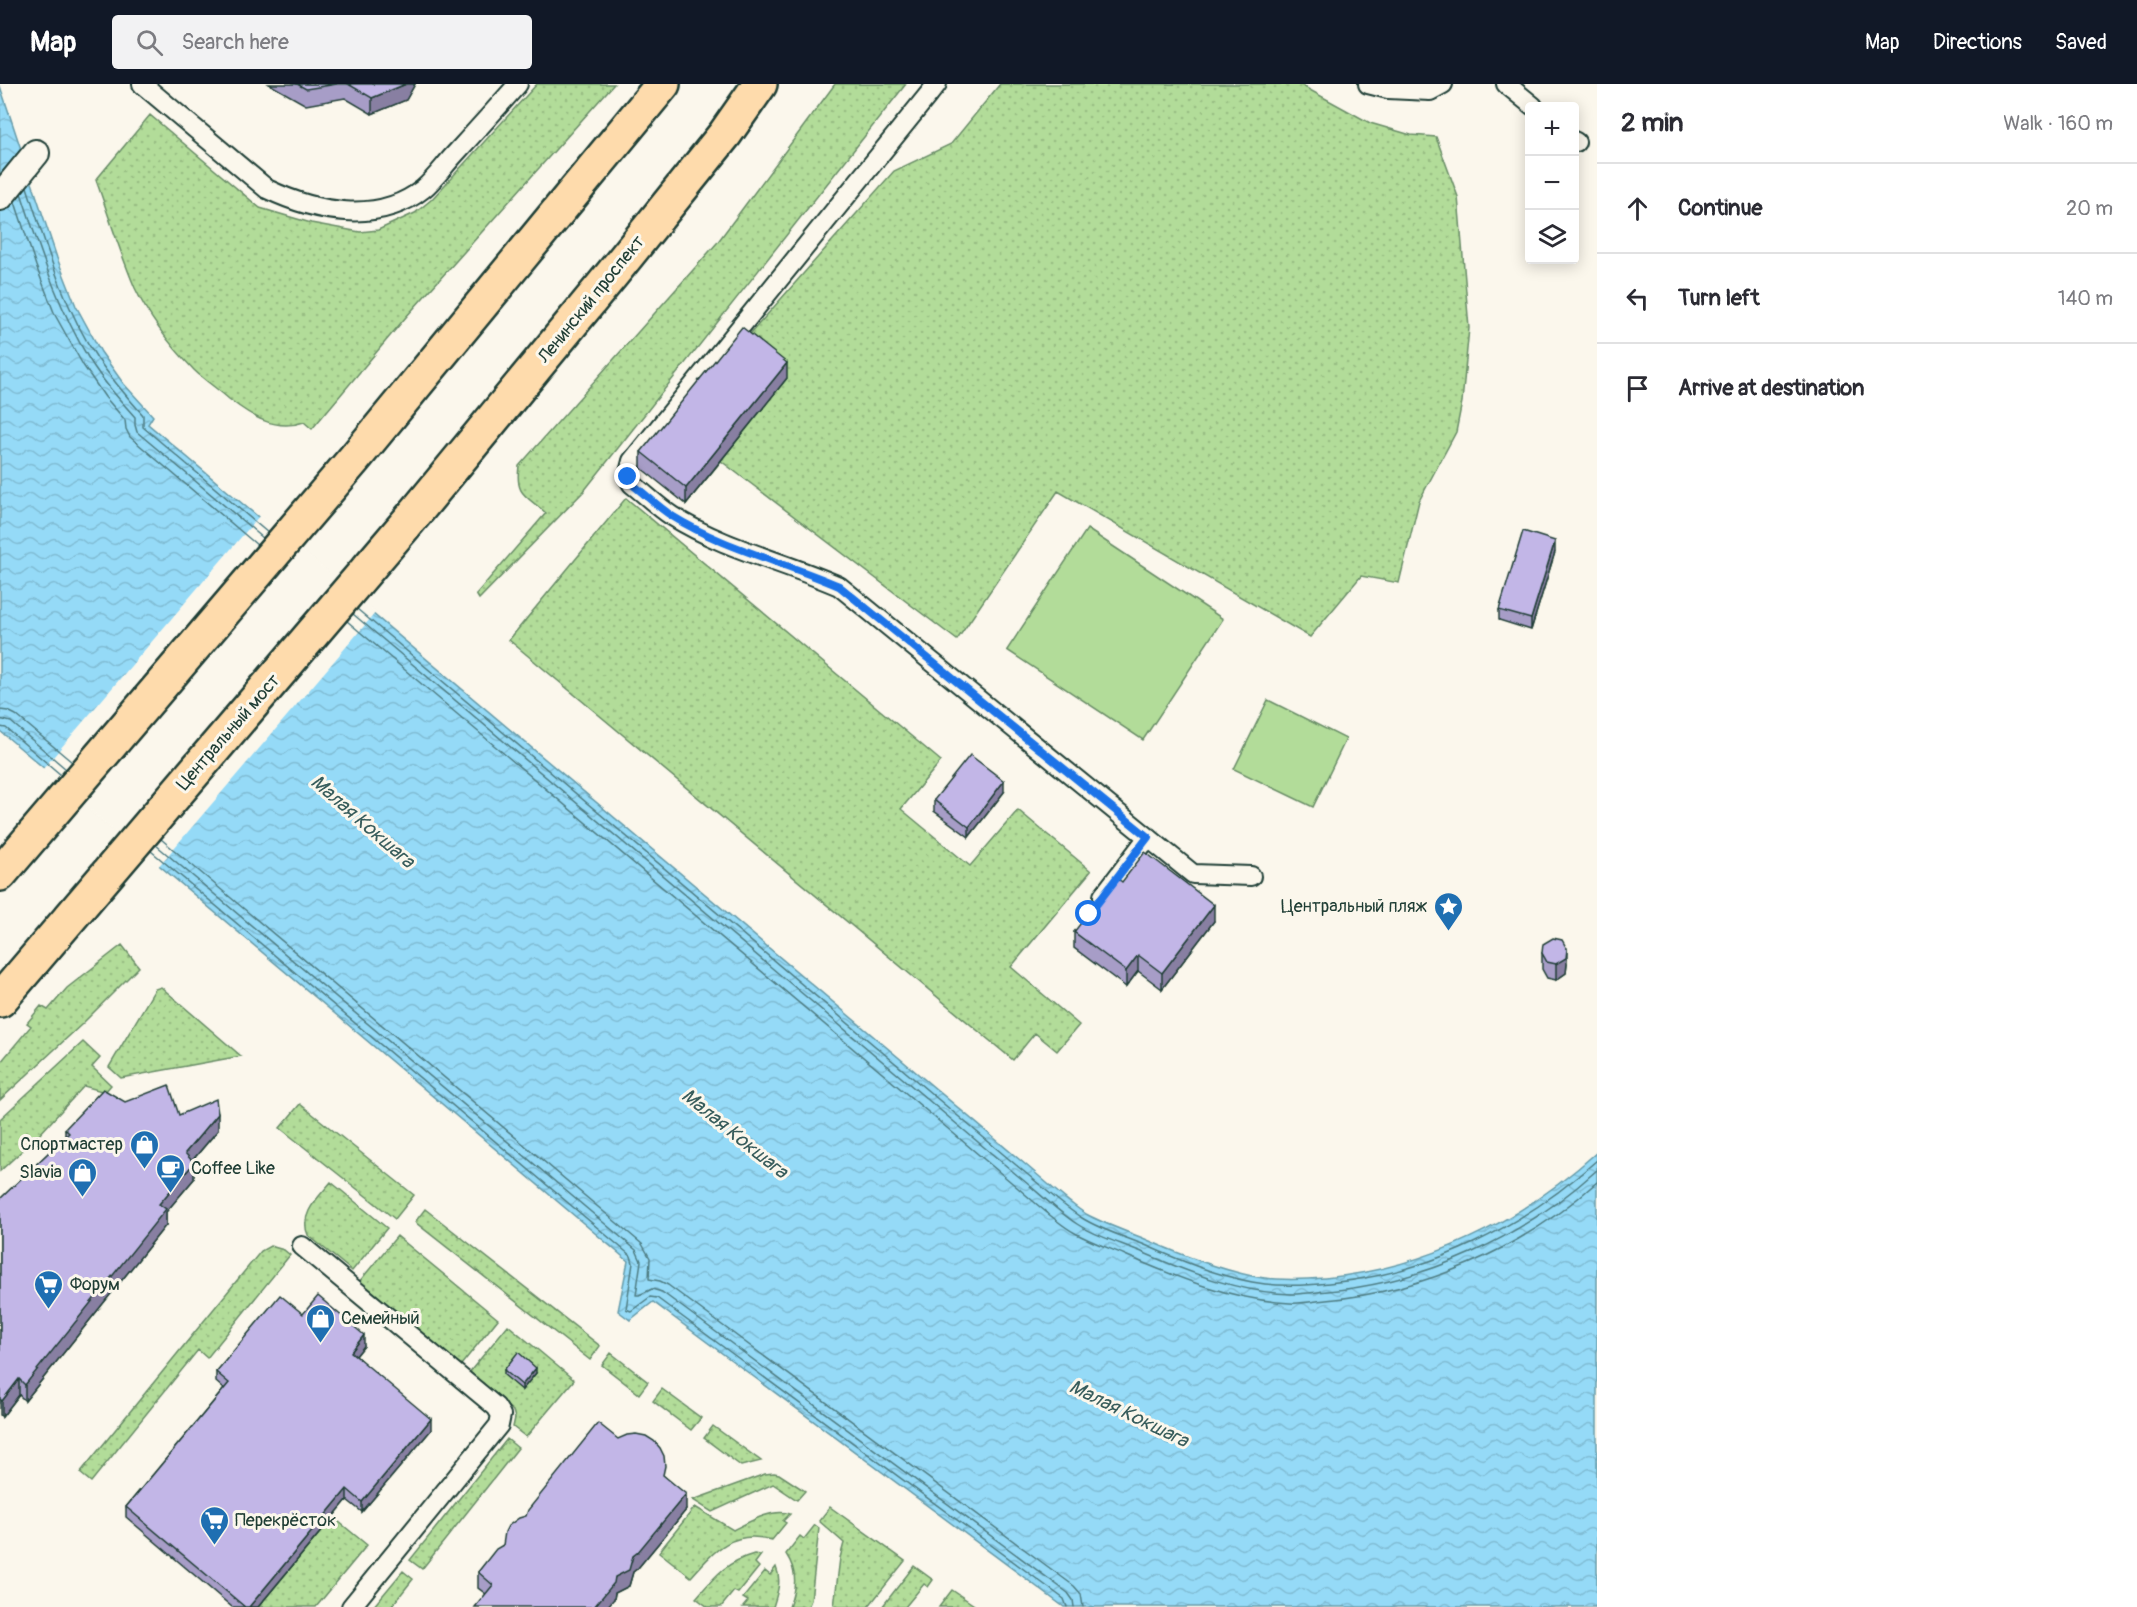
<!DOCTYPE html>
<meta charset="utf-8">
<style>
body{margin:0;font-family:Pangolin,sans-serif;background:#f2f2f3;color:#2b2b33}
.controls{position:absolute;right:18px;top:18px;display:grid;overflow:hidden;border-radius:6px;box-shadow:0 3px 15px #0003}
.controls button{width:54px;height:54px;display:grid;place-items:center;padding:0;border:0;border-bottom:2px solid #e1e1e2;background:#fff;color:#2b2b33;font:30px sans-serif}
.stop{position:absolute;width:18px;height:18px;margin:-14px;border:4px solid #1a73e8;border-radius:50%;background:#fff}
.stop.end{background:#1a73e8;border-color:#fff;box-shadow:0 2px 6px #0008}
.list{margin:0;padding:0;list-style:none}
h2{display:flex;justify-content:space-between;align-items:center;height:78px;margin:0;padding:0 24px;font-size:26px}
h2 small{font-size:20px;font-weight:400;color:#7c7c81}
.list li{display:grid;grid-template-columns:39px 1fr auto;gap:18px;align-items:center;box-sizing:border-box;height:90px;padding:0 24px;border-top:2px solid #e1e1e2}
.list b{display:block;font-size:22px;white-space:nowrap}
.list em{font-size:20px;font-style:normal;color:#7c7c81}
.icon{flex:none;width:33px;height:33px;fill:none;stroke:currentColor;stroke-width:2;stroke-linecap:round;stroke-linejoin:round}
.map{position:relative;flex:none;width:1597px;height:1523px;overflow:hidden}
header{display:flex;align-items:center;gap:36px;box-sizing:border-box;height:84px;padding:0 30px;background:#111827;color:#fff}
header strong{font-size:28px}
nav{display:flex;gap:33px;margin-inline-start:auto;font-size:21px}
.search{width:420px;height:54px;background:#f2f2f3;display:flex;align-items:center;gap:15px;box-sizing:border-box;padding:0 21px;border-radius:6px;color:#7c7c81;font-size:22px}
main{display:flex}
aside{flex:1;background:#fff}
.map>svg:first-child{display:block}
.grass{fill:url(#grass-dots);stroke:#688c66;stroke-width:1.5}
.green{fill:#b2dc99;stroke:#688c66;stroke-width:1.5}
.water{fill:url(#water-waves);stroke:#669ba9;stroke-width:1.5}
.pier{fill:#fbf7ec}
.lines{fill:none;stroke-linecap:round;stroke-linejoin:round}
.shore{stroke:#4e7c82;stroke-width:1.5}
.service-casing{stroke:#1f3d34;stroke-width:22}
.pedestrian-casing{stroke:#1f3d34;stroke-width:30}
.primary-casing{stroke:#1f3d34;stroke-width:38}
.service{stroke:#fbf7ec;stroke-width:18}
.pedestrian{stroke:#fbf7ec;stroke-width:26}
.primary{stroke:#fedbac;stroke-width:33}
.wall{fill:#a79dc7;stroke:#1f3d34;stroke-width:1.5}
.shaded-wall{fill:#887fa2;stroke:#1f3d34;stroke-width:1.5}
.building{fill:#c2b6e7;stroke:#1f3d34;stroke-width:1.5}
.route{stroke:#1a73e8;stroke-width:8}
.labels{text-anchor:middle;stroke-width:6;stroke-linejoin:round;paint-order:stroke}
.street-label{font-size:18px;fill:#1f3d34;stroke:#fbf7ec}
.poi-label{font-size:18px;fill:#1f3d34;stroke:#fbf7ec;text-anchor:start}
.water-label{font-size:20px;font-style:italic;fill:#375c5b;stroke:#fbf7ec}
</style>
<header>
<strong>Map</strong>
<div class="search"><svg class="icon" aria-label="search" viewBox="0 0 24 24"><circle cx="10" cy="10" r="6"/><path d="M15 15l6 6"/></svg>Search here</div>
<nav><a>Map</a><a>Directions</a><a>Saved</a></nav>
</header>
<main>
<div class="map">
<svg width="1597" height="1523" viewBox="0 0 1597 1523">
<defs>
<pattern id="grass-dots" width="8" height="8" patternUnits="userSpaceOnUse" patternTransform="scale(1.5)"><rect width="8" height="8" fill="#b2dc99"/><path d="M2 2h.1M6 6h.1" fill="none" stroke="#99be84" stroke-width="1.8" stroke-linecap="round"/></pattern>
<pattern id="water-waves" width="16" height="10" patternUnits="userSpaceOnUse" patternTransform="scale(1.5)"><rect width="16" height="10" fill="#95daf7"/><path d="M0 5q4-4 8 0t8 0" fill="none" stroke="#80bcd4"/></pattern>
</defs>
<rect width="100%" height="100%" fill="#fbf7ec"/>
<filter id="ink" filterUnits="userSpaceOnUse"><feTurbulence type="fractalNoise" baseFrequency=".0167" numOctaves="2"/><feDisplacementMap in="SourceGraphic" scale="12" xChannelSelector="R" yChannelSelector="G"/><feConvolveMatrix kernelMatrix="1 2 1 2 8 2 1 2 1" color-interpolation-filters="sRGB"/></filter>
<g filter="url(#ink)">
<!-- grass -->
<path class="grass" d="M537,0H614L406,233L312,345L304,338C275,348 251,332 229,315C218,305 204,296 194,286C171,262 149,234 135,204C120,169 109,132 96,96L150,31L260,124L311,139L360,148L378,146L415,129L432,115Z
M835,0H906L584,407L479,515L476,510L546,429C526,411 515,412 519,382L717,159Z
M1000,0H1299L1370,39L1411,51L1436,53L1458,113L1469,244L1462,318L1456,348L1419,417L1399,499L1361,492L1310,553L1058,407L957,556L721,377L686,420L742,259L894,87L951,60Z
M626,414L941,677L901,725L970,782L1018,726L1091,787L1011,883L1079,941L1057,967L1035,949L1013,976L509,556Z
M122,861L139,883L81,941L0,1016V979L31,942L27,939L41,922L48,926L67,904Z
M161,903L241,972L121,994L109,983L155,905Z
M83,958L100,974L92,983L111,1001L105,1008L84,1002L39,1051L0,1087V1035Z
M300,1020L414,1111L395,1135L280,1044Z
M331,1098L387,1144L352,1187L308,1151C299,1130 318,1114 331,1098Z
M425,1125L600,1262L590,1276L415,1138Z
M397,1152L498,1235L461,1281L359,1198Z
M270,1162L284,1166L290,1171L207,1274L198,1266L91,1398L80,1389L261,1167Z
M508,1241L574,1296L526,1353L513,1343L515,1334L513,1327L468,1290Z
M611,1269L648,1298L639,1310L602,1281Z
M662,1305L701,1334L691,1346L653,1317Z
M713,1342L761,1377L741,1382L704,1354Z
M507,1355L518,1364L422,1485L410,1476Z
M774,1389L779,1390L805,1407L797,1416L773,1400L712,1428L693,1416L765,1390Z
M695,1423L733,1446C749,1438 772,1424 790,1430L783,1437L786,1439L772,1456C733,1445 715,1466 691,1493L659,1468Z
M830,1423L905,1477L868,1523H834L840,1474L844,1459L819,1437Z
M333,1433L367,1461L316,1523H258Z
M815,1441L819,1444L811,1516L808,1523H789C796,1504 798,1488 786,1470L800,1452L804,1455Z
M754,1470L761,1471L755,1479L759,1483L738,1509L734,1507L721,1523H708L696,1514C715,1492 726,1478 754,1470Z
M914,1482L933,1496L928,1503L924,1500L905,1523H882Z
M776,1483C782,1497 777,1510 773,1523H743L748,1517L743,1514L765,1487L770,1491Z
M403,1487L413,1495L391,1523H373Z
M952,1506L977,1523H939Z"/>
<!-- green -->
<path class="green" d="M1087,445L1223,535L1143,656L1007,566Z
M1268,616L1346,655L1313,723L1234,685Z"/>
<!-- water -->
<path class="water" d="M0,2L57,174L76,222L101,268L123,299L153,332L148,340L1026,1081C1044,1096 1067,1118 1086,1130C1104,1140 1126,1147 1145,1155C1179,1170 1215,1184 1252,1192C1276,1197 1301,1196 1325,1194C1428,1184 1521,1137 1597,1068V1523H1064L653,1218L630,1236L618,1227L628,1177L0,647Z"/>
<!-- pier -->
<path class="pier" d="M260,431L376,528L157,784L42,686Z"/>
<g class="lines">
<!-- shore -->
<path class="shore" d="M27,103C46,161 63,222 97,274C111,294 127,313 143,331V343L268,449
M21,109C40,166 58,224 89,275C102,296 118,314 135,333V341L137,348L263,454
M15,118L36,182L55,231L83,281L105,313L125,336L126,345L130,353L257,461
M357,525L1022,1086C1041,1101 1061,1121 1082,1134C1101,1146 1125,1153 1145,1161C1179,1176 1215,1191 1252,1198C1278,1203 1303,1202 1329,1199C1430,1190 1523,1143 1597,1076
M353,530L1017,1091C1037,1107 1056,1126 1077,1140C1095,1152 1123,1160 1144,1169C1190,1189 1241,1209 1292,1210C1304,1210 1316,1208 1328,1207C1428,1198 1523,1153 1597,1086
M347,537L1011,1098C1029,1113 1056,1139 1075,1149C1091,1158 1109,1164 1125,1171C1178,1194 1232,1216 1290,1219C1302,1220 1315,1217 1326,1216C1425,1207 1523,1165 1597,1098
M0,626L8,627L16,631L72,678
M0,635L11,638L66,685
M0,643L6,644L61,691
M161,755L642,1160L650,1174L649,1195L660,1197L668,1201L1074,1502L1081,1510L1083,1523
M156,761L636,1166L641,1177L636,1211H639L652,1205L662,1208L1068,1509L1073,1516L1074,1523
M151,767L631,1172L633,1179L626,1225L631,1227L650,1213L657,1214L1064,1515L1067,1523"/>
<defs>
<path id="service" d="M142,0L267,105C315,128 378,141 423,105C434,96 444,82 454,71C475,48 497,24 518,0
M937,0L632,377L628,393L632,400C645,410 658,423 672,432C723,464 784,478 839,502L1193,790L1251,792
M1368,0L1388,5L1430,7L1443,0
M1506,0L1533,22
M1574,57L1576,58
M1103,812L1148,753
M302,1162L496,1323L501,1331L499,1341L351,1523"/>
<path id="pedestrian" d="M0,113L36,69"/>
<path id="primary" d="M0,790L355,374L663,0
M0,916L417,427L613,189L725,50L760,0"/>
</defs>
<!-- service casing -->
<use href="#service" class="service-casing"/>
<!-- pedestrian casing -->
<use href="#pedestrian" class="pedestrian-casing"/>
<!-- primary casing -->
<use href="#primary" class="primary-casing"/>
<!-- service -->
<use href="#service" class="service"/>
<!-- pedestrian -->
<use href="#pedestrian" class="pedestrian"/>
<!-- primary -->
<use href="#primary" class="primary"/>
</g>
<!-- wall -->
<path class="wall" d="M269,0H415L406,16L372,30L345,14L306,21Z
M787,294L686,420L641,384V368Z
M1555,468L1531,546L1499,536V526Z
M1004,708L969,753L934,727V716Z
M1122,798L1214,837L1162,905L1138,887L1126,903L1074,864V848Z
M1542,869L1567,880L1566,889L1556,896L1547,894L1542,885Z
M125,1018L179,1031L218,1046L192,1077L194,1095L166,1128V1141L25,1317L19,1311L2,1333L0,1331V1115L65,1053V1045Z
M303,1230L364,1262L356,1272L431,1346L362,1428L347,1416L258,1523H232L126,1433V1423L224,1305L216,1298V1288Z
M504,1286L536,1289L522,1306L504,1291Z
M618,1355L665,1393L686,1426L638,1484L633,1488L629,1502L615,1509L614,1515L486,1510L478,1504V1488L503,1461L526,1432Z"/>
<!-- shaded-wall -->
<path class="shaded-wall" d="M406,0H415L406,16L372,30V14Z
M787,279V294L686,420V404Z
M1555,457V468L1531,546V535Z
M1004,697V708L969,753V743Z
M1214,821V837L1162,905V889Z
M1567,865V880L1566,889L1556,896V880Z
M1138,871V887L1126,903V887Z
M218,1030V1046L185,1085V1069Z
M194,1079V1095L166,1128V1141L25,1317V1301L159,1120Z
M364,1251V1262L351,1278V1268Z
M536,1284V1289L522,1306V1301Z
M19,1295V1311L2,1333V1317Z
M431,1335V1346L362,1428V1418Z
M347,1405V1416L258,1523H249Z
M686,1410V1426L638,1484L633,1488L629,1502L615,1509L614,1515L607,1523H594L615,1493Z"/>
<!-- building -->
<path class="building" d="M297,0H337L306,5Z
M348,0H406L372,14Z
M742,243L787,279L686,404L641,368Z
M1523,447L1555,457L1531,535L1499,526Z
M970,671L1004,697L969,743L934,716Z
M1145,768L1214,821L1162,889L1138,871L1126,887L1074,848L1116,793L1122,798Z
M1553,854L1562,856L1567,865L1566,874L1556,880L1547,878L1542,869L1543,860Z
M169,1001L179,1031L216,1015L218,1030L185,1069L194,1079L159,1120L166,1125L25,1301L19,1295L2,1317L0,1315V1115L69,1049L65,1045L103,1005L125,1018Z
M280,1211L303,1230L318,1212L364,1251L351,1268L431,1335L362,1418L347,1405L249,1523H245L126,1423L229,1299L216,1288Z
M518,1268L536,1284L522,1301L504,1286Z
M598,1339L618,1355L627,1351L636,1350L646,1352L654,1357L660,1364L664,1372L665,1382L663,1391L686,1410L638,1468L633,1472L629,1486L615,1493L614,1499L594,1523H475L493,1501L478,1488L496,1465L503,1461L505,1448L508,1442L519,1434L526,1432L528,1426Z"/>
</g>
<g class="lines" filter="url(#ink)">
<!-- route -->
<path class="route" d="M628,393L632,400C645,410 658,423 672,432C723,464 784,478 839,502L1148,753L1089,830"/>
</g>
<!-- icons -->
<defs>
<symbol id="sight-pin" viewBox="-11 -11 22 30"><path d="M0 17L-7.5 6A9.5 9.5 0 1 1 7.5 6Z" fill="#1f6fb2" stroke="#fbf7ec"/><path d="M0-6L1.8-2.2L6-1.7L2.9 1.2L3.7 5.4L0 3.3L-3.7 5.4L-2.9 1.2L-6-1.7L-1.8-2.2Z" fill="#fff"/></symbol>
<symbol id="shop-pin" viewBox="-11 -11 22 30"><path d="M0 17L-7.5 6A9.5 9.5 0 1 1 7.5 6Z" fill="#1f6fb2" stroke="#fbf7ec"/><path d="M-5-2.5h2.3a2.7 3.5 0 0 1 5.4 0H5L5.5 6h-11ZM-1.5-2.5h3a1.5 2.3 0 0 0-3 0Z" fill="#fff"/></symbol>
<symbol id="cafe-pin" viewBox="-11 -11 22 30"><path d="M0 17L-7.5 6A9.5 9.5 0 1 1 7.5 6Z" fill="#1f6fb2" stroke="#fbf7ec"/><path d="M-5.5-4.5H6V0H3Q3 3.5 0 3.5H-2.5Q-5.5 3.5-5.5 0ZM3-3.2v2h1.7v-2ZM-6 4.5H4V6H-6Z" fill="#fff"/></symbol>
<symbol id="supermarket-pin" viewBox="-11 -11 22 30"><path d="M0 17L-7.5 6A9.5 9.5 0 1 1 7.5 6Z" fill="#1f6fb2" stroke="#fbf7ec"/><path d="M-6-5.5h2.5l.6 2H6L4.5 2H-2.5L-4.4-4H-6ZM-1.5 3.2a1.3 1.3 0 1 0 .1 0ZM3 3.2a1.3 1.3 0 1 0 .1 0Z" fill="#fff"/></symbol>
</defs>
<g fill-rule="evenodd">
<use href="#sight-pin" x="1432" y="806" width="33" height="45"/>
<use href="#shop-pin" x="128" y="1044" width="33" height="45"/>
<use href="#cafe-pin" x="154" y="1068" width="33" height="45"/>
<use href="#shop-pin" x="66" y="1072" width="33" height="45"/>
<use href="#supermarket-pin" x="32" y="1184" width="33" height="45"/>
<use href="#shop-pin" x="304" y="1218" width="33" height="45"/>
<use href="#supermarket-pin" x="198" y="1420" width="33" height="45"/>
</g>
<g class="labels">
<!-- street labels -->
<g class="street-label">
<text transform="translate(591 215) rotate(-51)" y="6">Ленинский проспект</text>
<text transform="translate(228 648) rotate(-49)" y="6">Центральный мост</text>
</g>
<!-- poi labels -->
<g class="poi-label">
<text x="1427" y="828" text-anchor="end">Центральный пляж</text>
<text x="123" y="1066" text-anchor="end">Спортмастер</text>
<text x="191" y="1090">Coffee Like</text>
<text x="62" y="1094" text-anchor="end">Slavia</text>
<text x="70" y="1206">Форум</text>
<text x="341" y="1240">Семейный</text>
<text x="235" y="1442">Перекрёсток</text>
</g>
<!-- water labels -->
<g class="water-label">
<text transform="translate(363 737) rotate(41)" y="7">Малая Кокшага</text>
<text transform="translate(735 1049) rotate(39)" y="7">Малая Кокшага</text>
<text transform="translate(1129 1329) rotate(26)" y="7">Малая Кокшага</text>
</g>
</g>
</svg>
<div class="controls">
<button>+</button>
<button>−</button>
<button><svg class="icon" aria-label="layers" viewBox="0 0 24 24"><path d="M12 4l9 5-9 5-9-5zM3 14l9 5 9-5"/></svg></button>
</div>
<div class="stop" style="left:1089px;top:830px"></div>
<div class="stop end" style="left:628px;top:393px"></div>
</div>
<aside>
<h2>2 min<small>Walk · 160 m</small></h2>
<ul class="list">
<li><svg class="icon" aria-label="ahead" viewBox="0 0 24 24"><path d="M12 20V5M6 11l6-6 6 6"/></svg><div><b>Continue</b></div><em>20 m</em></li>
<li><svg class="icon" aria-label="left" viewBox="0 0 24 24"><path d="M17 20v-9H6M10 6l-5 5 5 5"/></svg><div><b>Turn left</b></div><em>140 m</em></li>
<li><svg class="icon" aria-label="arrive" viewBox="0 0 24 24"><path d="M6 21V4h12l-3 4 3 4H6"/></svg><div><b>Arrive at destination</b></div></li>
</ul>
</aside>
</main>
